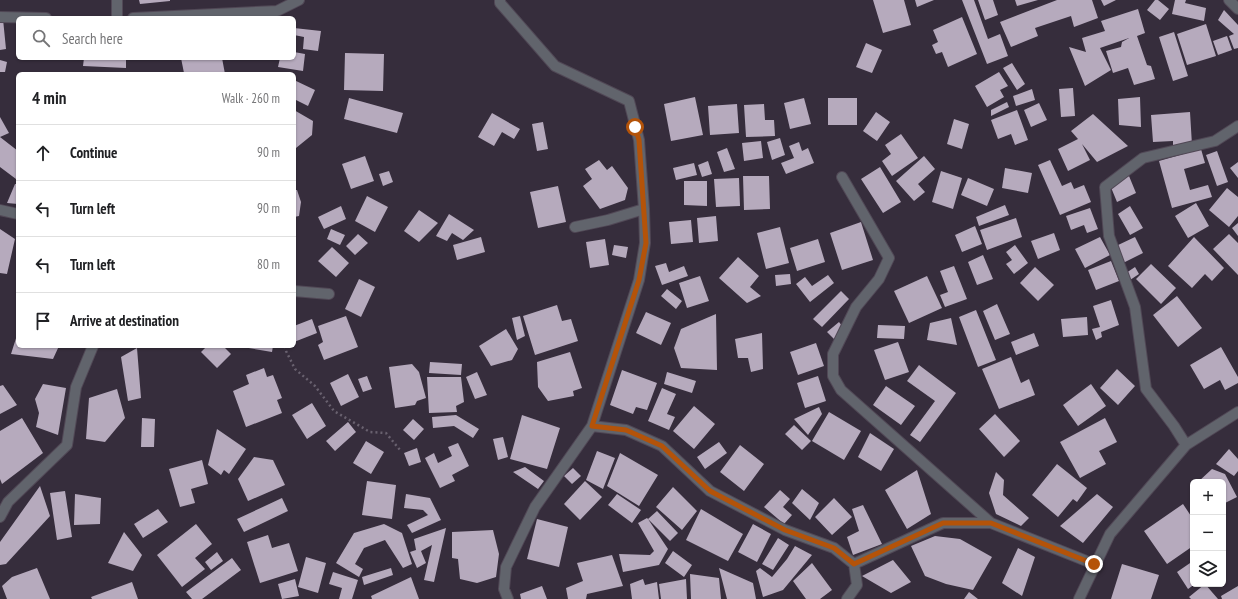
<!DOCTYPE html>
<meta charset="utf-8">
<style>
body{margin:0;font-family:"PT Sans Narrow",sans-serif;background:#f2f2f2;color:#202124}
.controls{position:absolute;right:12px;bottom:12px;display:grid;overflow:hidden;border-radius:6px;box-shadow:0 1px 3px #0004}
.controls button{width:36px;height:36px;display:grid;place-items:center;padding:0;border:0;border-bottom:1px solid #e0e0e0;background:#fff;color:#202124;font:20px sans-serif}
.stop{position:absolute;width:12px;height:12px;margin:-9px;border:3px solid #b45309;border-radius:50%;background:#fff}
.stop.end{background:#b45309;border-color:#fff;box-shadow:0 1px 4px #0008}
.list{margin:0;padding:0;list-style:none}
h2{display:flex;justify-content:space-between;align-items:center;height:52px;margin:0;padding:0 16px;font-size:17px}
h2 small{font-size:13px;font-weight:400;color:#757577}
.list li{display:grid;grid-template-columns:26px 1fr auto;gap:12px;align-items:center;box-sizing:border-box;height:56px;padding:0 16px;border-top:1px solid #e0e0e0}
.list b{display:block;font-size:15px;white-space:nowrap}
.list em{font-size:13px;font-style:normal;color:#757577}
.icon{flex:none;width:22px;height:22px;fill:none;stroke:currentColor;stroke-width:2;stroke-linecap:round;stroke-linejoin:round}
.map{position:relative;flex:none;width:1238px;height:599px;overflow:hidden}
.search{position:absolute;background:#fff;box-shadow:0 1px 3px #0004;left:16px;top:16px;width:280px;height:44px;display:flex;align-items:center;gap:10px;box-sizing:border-box;padding:0 14px;border-radius:6px;color:#757577;font-size:15px}
.panel{position:absolute;background:#fff;box-shadow:0 1px 3px #0004;left:16px;top:72px;width:280px;height:276px;border-radius:6px}
.map>svg:first-child{display:block}
.building{fill:#b6aabd}
.lines{fill:none;stroke-linecap:round;stroke-linejoin:round}
.street-casing{stroke:#514856;stroke-width:12}
.path{stroke:#69616f;stroke-width:2.5;stroke-dasharray:2 3;stroke-linecap:butt}
.street{stroke:#61646c;stroke-width:10}
.route{stroke:#b45309;stroke-width:5}
</style>
<div class="map">
<svg width="1238" height="599" viewBox="0 0 1238 599">
<rect width="100%" height="100%" fill="#362d3c"/>
<!-- building -->
<path class="building" d="M139,0H170V1L140,4Z
M873,0H904L911,25L883,33Z
M915,0H934L917,7Z
M962,0H974L988,39L1000,34L1008,56L987,64Z
M978,0H993L998,15L985,20Z
M1015,0H1038L1017,6Z
M1057,0H1092L1098,18L1074,27L1071,16L1035,28L1038,36L1011,47L1000,22Z
M1101,0H1116L1104,6Z
M1155,0H1158L1169,9L1160,20L1147,10Z
M1175,0H1186L1185,3L1206,8L1204,21L1172,14Z
M1138,9L1145,33L1137,36L1147,65L1151,66L1155,79L1134,85L1128,68L1113,73L1106,51L1121,47L1122,42L1129,38L1100,48L1111,70L1085,86L1069,47L1086,52L1082,38L1105,31L1101,21Z
M1224,10L1238,25V48L1234,49L1229,36L1234,34L1218,20Z
M962,17L977,54L948,67L942,52L936,54L932,45L938,42L933,30Z
M3,19L6,49L0,50V20Z
M1206,24L1216,56L1187,65L1177,34Z
M294,28L321,31L318,51L303,49L304,37L294,35Z
M1174,32L1188,76L1173,81L1159,37Z
M1227,36L1232,50L1218,55L1213,41Z
M866,43L882,50L872,73L856,67Z
M294,52L305,54L303,71L278,67L280,58H294Z
M345,53L384,54L383,91L344,90Z
M84,58H126V68L83,66Z
M181,58H222L225,74L184,73Z
M0,60L7,62L5,72H0Z
M1012,63L1025,84L1017,90L1003,68Z
M999,72L1008,86L1000,90L1004,97L987,107L975,86Z
M294,80L315,90L308,106L294,99Z
M1073,88L1075,116L1061,117L1059,89Z
M1032,89L1035,100L1016,106L1013,96Z
M695,97L703,135L671,141L664,104Z
M1140,97L1141,127L1119,125L1118,99Z
M349,98L403,113L397,133L344,119Z
M804,98L811,124L790,129L784,103Z
M828,98H857V125H828Z
M1007,102L1009,107L991,116V110Z
M1039,103L1047,120L1031,127L1024,110Z
M737,104L739,133L710,135L708,106Z
M764,104L765,120H774L775,136L746,137L744,105Z
M294,110L313,121L312,135L296,148L294,147Z
M1017,110L1028,140L1015,145L1011,134L998,139L991,120Z
M876,112L890,122L877,141L863,131Z
M1190,112L1192,145L1173,147V141L1153,142L1151,115Z
M492,113L520,129L514,139L502,132L494,146L478,137Z
M1093,114L1128,146L1097,162L1082,144L1090,160L1068,171L1058,149L1078,139L1071,131Z
M0,117L9,133L0,137Z
M954,119L969,124L962,149L947,144Z
M543,122L548,149L537,151L532,124Z
M901,134L918,158L892,176L882,161L891,154L885,145Z
M0,137L18,151V170L16,179L0,167Z
M780,138L785,155L772,160L767,142Z
M761,141L763,158L744,161L742,143Z
M799,142L802,151L808,148L814,163L786,174L781,163L794,158L789,146Z
M727,148L735,169L724,172L717,152Z
M1201,149L1205,163L1184,169L1190,190L1208,185L1212,197L1172,208L1159,161Z
M1217,151L1228,182L1217,186L1206,155Z
M365,156L374,181L351,189L342,164Z
M924,156L935,169L918,184L925,192L914,201L896,181Z
M599,160L607,170L612,166L628,188L625,200L600,209L583,186L592,179L585,169Z
M1050,160L1062,186L1071,182L1074,189L1084,185L1091,202L1060,215L1038,165Z
M708,161L712,174L702,177L698,165Z
M1238,162V178L1230,168Z
M694,163L697,175L676,180L673,168Z
M880,167L901,202L883,213L861,179Z
M1005,168L1032,173L1028,193L1002,188Z
M389,171L393,182L383,186L379,174Z
M941,171L962,178L953,209L932,202Z
M743,176H769L770,209L744,210Z
M1129,176L1136,193L1117,202L1110,185Z
M739,178L740,206L716,207L714,179Z
M968,178L994,189L987,206L961,195Z
M684,181H707V206L684,205Z
M15,184H18V204L7,203Z
M558,186L566,222L538,228L530,192Z
M1227,188L1238,197V216L1229,227L1209,210Z
M294,190H297L301,202L299,216L294,217Z
M367,196L388,207L375,232L355,221Z
M1196,203L1209,226L1188,238L1175,216Z
M1005,205L1009,215L979,226L976,217Z
M341,206L346,219L324,229L318,217Z
M1130,206L1143,228L1130,235L1118,214Z
M1090,208L1098,229L1087,233L1084,225L1071,230L1066,216Z
M419,210L438,223L419,242L404,231Z
M449,214L474,230L463,240L452,233L447,241L436,236Z
M716,216L718,241L699,243L697,218Z
M1016,218L1022,237L987,250L980,230Z
M691,220L693,242L671,244L669,222Z
M861,222L873,260L842,270L830,233Z
M1238,223V236L1232,228Z
M975,226L982,244L962,252L955,235Z
M780,227L789,263L766,269L757,233Z
M0,229L15,239L7,274L0,273Z
M331,229L345,235L340,245L327,239Z
M1054,233L1060,250L1038,259L1031,241Z
M358,234L368,243L355,255L346,246Z
M1229,234L1238,243V275L1213,249Z
M481,237L485,252L457,260L453,245Z
M1100,237L1110,255L1085,268L1075,249Z
M1135,237L1143,253L1123,263L1116,246Z
M1194,237L1224,268L1212,281L1205,274L1192,288L1168,266Z
M605,239L609,265L590,268L586,242Z
M818,239L825,262L797,271L790,248Z
M614,245L628,247L626,258L612,255Z
M1015,245L1028,263L1014,274L1006,264L1012,260L1006,252Z
M332,247L349,263L336,277L318,261Z
M983,255L993,279L977,285L968,262Z
M738,257L759,276L750,287L761,296L747,303L719,278Z
M1111,261L1119,281L1096,290L1088,270Z
M666,263L669,272L684,266L688,276L662,285L655,266Z
M1151,264L1176,288L1161,304L1136,279Z
M954,266L967,299L945,307L940,295L948,292L940,271Z
M1035,267L1054,285L1038,301L1020,283Z
M1135,267L1139,274L1130,280L1126,273Z
M790,274L791,284L776,286L775,275Z
M828,275L834,283L810,302L796,284L805,277L812,286Z
M700,276L709,301L687,308L679,283Z
M927,276L942,308L909,323L894,291Z
M359,279L375,287L361,317L345,309Z
M667,289L682,301L676,309L661,296Z
M841,291L849,299L822,327L813,319Z
M1177,296L1202,328L1178,347L1153,315Z
M1111,300L1119,325L1101,332L1102,337L1096,340L1092,329L1100,327L1093,306Z
M997,304L1010,334L995,340L983,311Z
M557,305L562,321L571,319L578,341L535,355L523,316Z
M976,310L996,360L978,367L959,317Z
M646,312L671,323L661,345L636,333Z
M716,314L717,370L681,368L674,348L681,329Z
M346,316L358,347L324,360L318,345L323,342L318,326Z
M520,316L525,336L517,340L512,318Z
M1087,317L1088,335L1063,337L1061,319Z
M951,318L957,345L927,340L930,323Z
M312,319L317,333L294,342V326Z
M839,322L846,331L835,340L827,332Z
M878,325L905,326L904,339L877,338Z
M506,329L518,349L512,360L491,366L479,346Z
M18,332V346H59L53,359L11,354Z
M762,333L763,369L751,372L748,358H738L735,339Z
M1034,333L1039,346L1016,355L1011,342Z
M898,342L909,372L885,380L874,350Z
M816,343L824,366L798,375L790,352Z
M207,346H223L231,354L217,368L201,352Z
M237,346H273L272,352Z
M1221,347L1238,377V383L1225,390L1220,380L1204,389L1190,365Z
M137,348L141,398L128,401L121,357Z
M570,352L582,388L573,391L574,396L548,401L538,387L537,362Z
M1011,357L1021,383L1029,379L1035,395L999,409L982,369Z
M430,362L462,364L461,375L429,373Z
M412,364L419,372L426,398L417,401L415,405L395,408L389,367Z
M919,365L956,393L920,442L910,435L935,401L907,381Z
M264,368L267,377L273,375L282,398L277,400L282,413L246,427L233,391L249,384L246,375Z
M1117,369L1135,386L1118,405L1100,388Z
M622,370L657,383L647,410L636,407L633,414L610,405Z
M477,372L487,395L475,399L466,377Z
M667,372L696,381L692,393L664,384Z
M348,374L359,397L341,406L330,383Z
M367,376L372,389L363,392L358,379Z
M818,376L826,401L805,408L797,383Z
M427,377H461L464,402L456,406L457,412L429,413Z
M43,384L66,388L58,435L36,427L39,413L35,399Z
M1091,384L1106,406L1078,426L1063,405Z
M3,385L17,405L0,414V386Z
M886,386L915,406L901,425L873,405Z
M662,388L676,394L667,414L675,417L669,430L648,421Z
M117,389L125,418L105,442L86,439L89,398Z
M312,403L326,426L307,439L292,415Z
M694,406L715,424L694,449L673,431Z
M819,407L822,414L808,435L794,419Z
M829,412L861,431L844,460L812,441Z
M995,414L1020,441L1004,457L979,429Z
M456,415L479,429L473,438L454,426L433,428L432,417Z
M522,415L560,428L547,469L510,459Z
M22,418L43,453L2,484L0,479V431Z
M142,418L155,419L154,447H141Z
M1105,418L1117,442L1099,451L1106,464L1080,478L1060,442Z
M413,419L424,429L414,440L403,430Z
M348,422L356,432L335,451L326,441Z
M794,425L811,441L802,450L785,434Z
M217,429L246,449L229,474L224,470L221,475L208,465Z
M870,433L894,449L881,471L858,457Z
M503,437L508,457L498,460L493,439Z
M366,441L384,452L371,474L353,463Z
M719,442L727,453L705,469L697,457Z
M458,443L469,466L452,475L455,481L440,488L425,458L434,453L438,463L452,456L448,447Z
M740,445L764,464L744,491L720,472Z
M417,448L421,462L409,466L404,453Z
M1229,449L1238,459V471L1234,476L1216,464Z
M597,451L615,458L603,489L586,480Z
M620,453L658,475L639,506L607,486Z
M254,457L273,460L285,485L248,501L238,479Z
M202,460L208,484L191,489L195,503L180,507L169,469Z
M1057,464L1087,488L1077,502L1073,499L1058,517L1032,495Z
M525,467L544,481L538,489L513,472Z
M573,468L581,476L572,484L564,476Z
M1212,469L1225,474L1237,497L1223,504V482H1198Z
M917,470L931,514L907,529L885,490Z
M996,472L1004,480L1003,495L1029,518L1021,526L996,514L989,493Z
M367,481L396,485L392,519L362,515Z
M585,481L602,497L580,520L564,504Z
M40,486L50,516L6,564L0,565V542Z
M673,487L697,511L682,530L656,507Z
M802,489L819,503L810,520L792,503Z
M780,490L790,499L783,507L792,515L784,524L764,507Z
M65,491L72,537L57,540L50,493Z
M75,494L101,498L100,524L74,525Z
M406,494L430,498L441,520L412,533L407,525L428,515L423,510L404,508Z
M617,494L641,510L632,523L608,505Z
M1097,494L1113,507L1083,543L1060,526Z
M282,498L288,511L244,532L237,519Z
M834,498L852,517L832,535L815,517Z
M1183,504L1193,519V546L1167,564L1144,531Z
M863,505L882,544L853,555L847,537L859,531L852,509Z
M158,509L168,522L143,538L134,524Z
M701,509L743,534L728,561L686,540Z
M657,511L678,533L670,541L648,519L668,549L659,565L623,572L619,554L650,555L654,551L638,523L647,518L648,519Z
M537,519L568,527L559,567L527,559Z
M196,524L212,544L195,558L205,569L182,587L157,555Z
M384,524L402,533L412,564L403,568L385,540L364,548L355,564L363,569L359,577L336,563L354,533Z
M753,524L771,534L757,562L738,552Z
M446,528L434,582L424,580L432,545L421,551L426,563L417,568L410,552L416,550L414,539Z
M493,530L499,554L496,577L477,583L460,579L458,559L452,558V532Z
M124,532L142,555L133,571L108,563Z
M268,535L272,548L289,543L298,571L260,583L247,542Z
M935,536L960,539L992,557L973,590L946,584L925,576L911,546Z
M778,538L789,545L773,570L762,564Z
M795,546L812,555L783,590L763,597L756,571L760,568L772,577L787,559Z
M1018,548L1035,557L1022,596L1002,583Z
M673,551L692,565L684,577L665,563Z
M217,552L223,561L211,570L205,562Z
M612,555L623,586L587,594L586,599H568L566,588L583,581L577,563Z
M306,557L326,563L318,593L298,587Z
M232,558L241,570L202,599H192L186,592Z
M893,560L911,582L891,593L862,576Z
M1193,561V584H1195L1188,589L1177,572Z
M812,563L832,590L820,599H806L793,581Z
M1122,564L1159,575L1151,599H1111Z
M37,568L50,599H7L2,586L12,577Z
M391,568L393,575L364,585L362,577Z
M719,568L753,583L756,599H727Z
M333,572L358,580L352,599H339L342,588L329,584Z
M690,574L719,578L721,599H691Z
M411,577L419,599H372L371,596Z
M295,579L299,596L282,599L278,584Z
M643,579L645,585L657,582L659,599H632L630,584Z
M686,579L687,599H661L659,584Z
M132,582L138,599H92L91,597Z
M1205,584L1218,599H1191L1189,597Z
M542,586L547,599H521L520,594Z
M1238,586V599H1222L1221,596Z
M969,592L978,599H964Z"/>
<g class="lines">
<defs>
<path id="street" d="M117,0V18
M500,0V3L555,66L629,101L639,140L644,209L645,243L639,280L592,426L535,507L506,567L504,589L508,599
M1229,0L1238,9
M0,17L46,18
M133,18L277,11L299,0
M842,177L889,258L879,279L856,307L833,354V376L841,390L991,523
M0,210L18,214
M575,227L608,220L644,209
M294,291L329,294
M592,426L626,430L662,446L710,491L785,530L834,548L854,564L943,523H991L1094,564
M1186,445L1174,426L1146,389L1135,307L1109,236L1105,187L1143,158L1215,141L1238,126
M0,517L8,502L67,445L76,387L93,346
M847,599L857,585L854,564
M1079,599L1110,534L1186,445L1238,412"/>
</defs>
<!-- street casing -->
<use href="#street" class="street-casing"/>
<!-- path -->
<path class="path" d="M285,346L286,351L295,369L315,386L334,411L370,432L386,433L400,450"/>
<!-- street -->
<use href="#street" class="street"/>
</g>
<g class="lines">
<!-- route -->
<path class="route" d="M635,127L639,140L646,243L639,280L592,426L626,430L662,446L710,491L785,530L834,548L854,564L943,523H991L1094,564"/>
</g>
</svg>
<div class="controls">
<button>+</button>
<button>−</button>
<button><svg class="icon" aria-label="layers" viewBox="0 0 24 24"><path d="M12 4l9 5-9 5-9-5zM3 14l9 5 9-5"/></svg></button>
</div>
<div class="stop" style="left:635px;top:127px"></div>
<div class="stop end" style="left:1094px;top:564px"></div>
<div class="search"><svg class="icon" aria-label="search" viewBox="0 0 24 24"><circle cx="10" cy="10" r="6"/><path d="M15 15l6 6"/></svg>Search here</div>
<section class="panel">
<h2>4 min<small>Walk · 260 m</small></h2>
<ul class="list">
<li><svg class="icon" aria-label="ahead" viewBox="0 0 24 24"><path d="M12 20V5M6 11l6-6 6 6"/></svg><div><b>Continue</b></div><em>90 m</em></li>
<li><svg class="icon" aria-label="left" viewBox="0 0 24 24"><path d="M17 20v-9H6M10 6l-5 5 5 5"/></svg><div><b>Turn left</b></div><em>90 m</em></li>
<li><svg class="icon" aria-label="left" viewBox="0 0 24 24"><path d="M17 20v-9H6M10 6l-5 5 5 5"/></svg><div><b>Turn left</b></div><em>80 m</em></li>
<li><svg class="icon" aria-label="arrive" viewBox="0 0 24 24"><path d="M6 21V4h12l-3 4 3 4H6"/></svg><div><b>Arrive at destination</b></div></li>
</ul>
</section>
</div>
